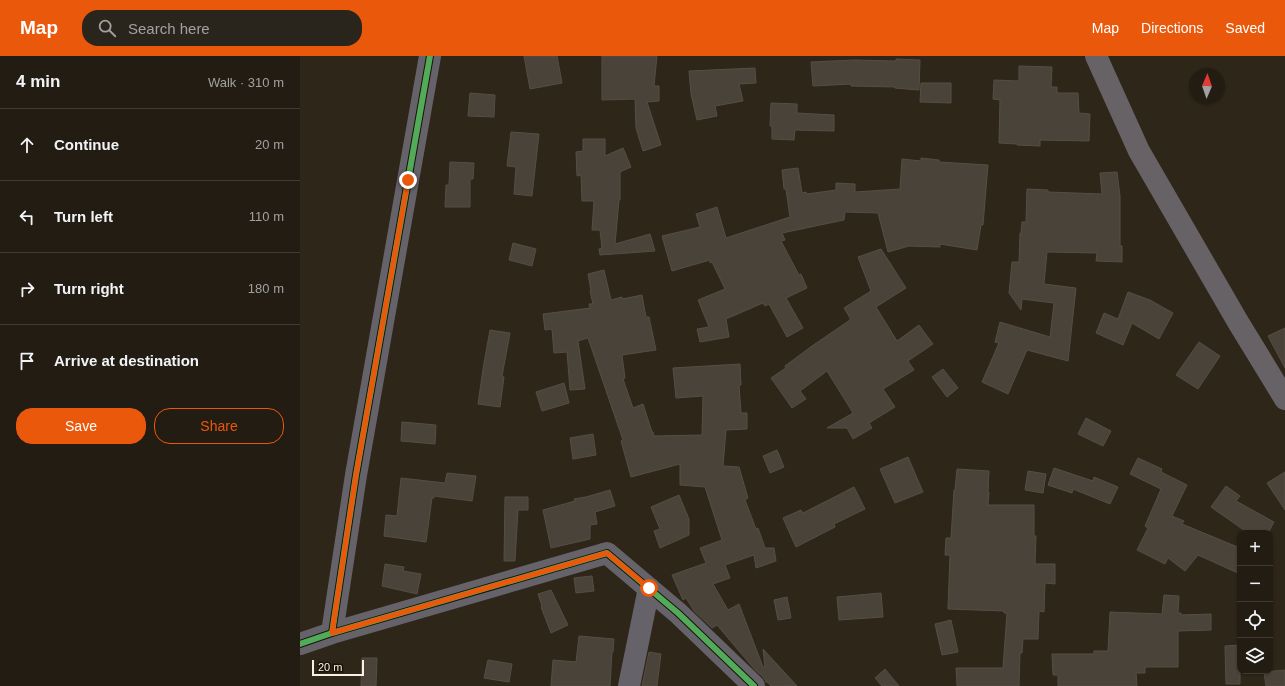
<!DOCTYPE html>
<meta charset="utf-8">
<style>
body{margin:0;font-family:Arial,sans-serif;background:#2a251c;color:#f1f3f6}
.controls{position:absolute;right:12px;bottom:12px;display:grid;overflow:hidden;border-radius:8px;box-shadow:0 1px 3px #0004}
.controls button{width:36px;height:36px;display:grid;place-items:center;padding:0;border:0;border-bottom:1px solid #3f3a33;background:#221c13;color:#f1f3f6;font:20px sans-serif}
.compass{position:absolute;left:889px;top:12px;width:36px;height:36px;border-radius:50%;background:#221c13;box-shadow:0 1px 3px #0004;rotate:2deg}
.scale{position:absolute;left:12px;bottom:10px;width:52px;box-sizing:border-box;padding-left:4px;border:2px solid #faf0e2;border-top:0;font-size:11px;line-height:14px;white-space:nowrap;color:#faf0e2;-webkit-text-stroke:3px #191208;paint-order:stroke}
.stop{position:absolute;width:12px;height:12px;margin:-9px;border:3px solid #ea580c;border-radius:50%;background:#fff}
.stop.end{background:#ea580c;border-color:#fff;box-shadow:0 1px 4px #0008}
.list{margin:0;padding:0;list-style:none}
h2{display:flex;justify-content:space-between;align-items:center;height:52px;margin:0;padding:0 16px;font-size:17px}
h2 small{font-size:13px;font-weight:400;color:#a2a1a0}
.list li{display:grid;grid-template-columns:26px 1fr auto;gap:12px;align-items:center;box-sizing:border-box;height:72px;padding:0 16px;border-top:1px solid #3f3a33}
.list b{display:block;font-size:15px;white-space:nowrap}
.list em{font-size:13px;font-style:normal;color:#a2a1a0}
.actions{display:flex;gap:8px;padding:12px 16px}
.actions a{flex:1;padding:9px 0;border:1px solid #ea580c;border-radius:16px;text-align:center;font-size:14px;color:#ea580c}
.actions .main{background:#ea580c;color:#fff}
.icon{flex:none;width:22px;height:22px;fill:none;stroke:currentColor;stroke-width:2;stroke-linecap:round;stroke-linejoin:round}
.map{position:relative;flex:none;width:985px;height:630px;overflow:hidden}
header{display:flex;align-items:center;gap:24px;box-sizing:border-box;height:56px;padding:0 20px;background:#ea580c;color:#fff}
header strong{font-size:19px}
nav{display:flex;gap:22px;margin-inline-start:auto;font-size:14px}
.search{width:280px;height:36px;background:#2a251c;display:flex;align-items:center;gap:10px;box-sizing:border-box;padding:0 14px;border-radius:16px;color:#a2a1a0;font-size:15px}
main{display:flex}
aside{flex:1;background:#221c13}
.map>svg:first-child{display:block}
.building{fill:#4a4339;stroke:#564e44}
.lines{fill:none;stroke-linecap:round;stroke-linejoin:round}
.minor{stroke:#656269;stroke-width:22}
.major{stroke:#666265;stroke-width:22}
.cycleway-casing{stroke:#191208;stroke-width:8}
.cycleway{stroke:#51ab58;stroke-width:6}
.route{stroke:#ea580c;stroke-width:5}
</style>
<header>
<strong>Map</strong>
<div class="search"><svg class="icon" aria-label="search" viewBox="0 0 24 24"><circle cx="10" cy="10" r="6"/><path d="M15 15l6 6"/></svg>Search here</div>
<nav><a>Map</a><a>Directions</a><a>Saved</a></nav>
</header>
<main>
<aside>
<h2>4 min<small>Walk · 310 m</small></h2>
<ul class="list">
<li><svg class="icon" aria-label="ahead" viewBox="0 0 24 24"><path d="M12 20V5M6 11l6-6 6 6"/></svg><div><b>Continue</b></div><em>20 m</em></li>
<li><svg class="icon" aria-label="left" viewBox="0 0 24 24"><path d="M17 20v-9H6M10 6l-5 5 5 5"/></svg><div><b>Turn left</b></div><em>110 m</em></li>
<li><svg class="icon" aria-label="right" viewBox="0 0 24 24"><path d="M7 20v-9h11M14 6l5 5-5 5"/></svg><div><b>Turn right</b></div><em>180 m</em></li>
<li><svg class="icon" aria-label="arrive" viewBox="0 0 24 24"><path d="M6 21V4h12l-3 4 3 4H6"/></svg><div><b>Arrive at destination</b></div></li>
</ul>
<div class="actions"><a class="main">Save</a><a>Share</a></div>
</aside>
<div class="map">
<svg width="985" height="630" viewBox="0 0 985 630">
<rect width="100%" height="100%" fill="#2e2619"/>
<!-- building -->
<path class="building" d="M224,0H257L262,27L230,33Z
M302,0H357L354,30H359V45L347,46L361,89L343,95L336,72L335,43L302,44Z
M596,3L620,4L619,34L595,32V31L551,30V28L513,30L511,6L554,4L596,5Z
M719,10L752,11L751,31H757V37H778L779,57L790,58L789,85L740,84V90L717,89V88L699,87L700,44L693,43L694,24L719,25Z
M455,12L456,27L439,28L443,45L415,50L417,60L397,64L391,38L389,15Z
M621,27H651V47L620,46Z
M170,37L195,39L194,61L168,60Z
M471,47L497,48V57L534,59V75L495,74L494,84L472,83V70H470Z
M211,76L239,78L232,140L214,138L216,111L207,110Z
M283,83H305V100L323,92L331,111L320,116V144H319L315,188L350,178L355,195L300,199L299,193L302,192L300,174H292L294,145H282L281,119L277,120L276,96L283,95Z
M621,102L639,104V106L688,109L683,169H681L677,194L640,188V191L609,190L588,196L578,157L545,156L544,164L482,177L485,184L481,185L499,219L501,218L507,232L486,242L503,272L487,281L469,248L465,250L463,247L426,263L429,281L400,286L397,273L409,271L398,244L425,233L412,206L410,207V204L372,215L362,180L400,171L396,158L417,151L426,182L490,161L486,133H484L482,114L498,112L502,137L506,136L507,138L536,134V127L555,128V136L600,133L602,103L621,105Z
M150,106L174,107L173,123H170V151H145L146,129H149Z
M817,116L820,140V190H822V206L796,205L797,197L747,196L744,228L776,232L768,305L727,294L708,338L682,326L699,287L695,286L700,266L750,281L754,247L722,243L721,254L709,237L712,206H719L720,177H721L722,166H726L727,133L748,134V136L802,138L800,117Z
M213,187L236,193L232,210L209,204Z
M581,193L606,232L576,251L597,285L619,269L633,288L608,305L614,314L583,333L595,351L569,367L572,372L553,383L547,372H527L553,357L527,315L500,335L506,343L492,352L471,322L486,312L485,310L512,290L550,264V262L544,252L571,235L558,201Z
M304,214L311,244L322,241V243L342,239L346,261H349L356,294L322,299L325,322L323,323L333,352L343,348L352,376H353L354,380L402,379L403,340L376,342L373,312L440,308L441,329H439L441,357H447V373L426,374L423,410L439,411L448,442L445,444L456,473L458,472L465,492H474L476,505L456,512L454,499L425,509L430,522L413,528L428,554L439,548L463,611H465L463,593L497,630H471L467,626H466L463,621L455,614L417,569L412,572L394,555L386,542L383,544L372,519L406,507L400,492L422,484L405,431L380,429V408L331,421L321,385L323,384L288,282L278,285L285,333L270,334L267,296L254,297L252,273L245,274L243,258L290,252L289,248H293L290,235H291L288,218Z
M828,236L850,244L873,257L859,283L832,267L823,289L796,277L804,257L818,263Z
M985,272V312L968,280Z
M190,274L210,277L202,320L204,321L200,351L178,348L183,313Z
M899,286L920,300L898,333L876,319Z
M643,313L658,332L647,341L632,321Z
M264,327L269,347L242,355L236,336Z
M786,362L811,375L803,390L778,378Z
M102,366L136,369L135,388L101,385Z
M293,378L296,399L273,403L270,382Z
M477,394L484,411L470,417L463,400Z
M608,401L623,436L595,447L580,413Z
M838,402L862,413L861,416L887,429L872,460L884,465L882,468L940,492V518L898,499L885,515L868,502L865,508L837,494L848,472L845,470L861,433L830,418Z
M754,412L793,425L794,421L818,431L810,448L773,433L772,437L748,429Z
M657,413L689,415L688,436H689L688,449H734V480H736L735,508H755V528L745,527L744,556L739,555L738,583H723L722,597H720L719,630H657L656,612H703L707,557H704V555L648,553L650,499H645L646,482H651L654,434H655Z
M728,415L746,418L743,437L725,434Z
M985,416V454L967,427Z
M147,417L176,420L172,445L134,440V442H132L126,486L84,480L86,459L97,460L101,422L145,427Z
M926,430L940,440L936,445L974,466L968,477H948L911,451Z
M554,431L565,453L534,468L535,471L496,491L483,462L501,454L503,457Z
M310,434L315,450L295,456L297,468L290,469V483L251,492L243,454L275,445L274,443L286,441Z
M379,439L389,463V479L360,492L354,475L360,473L351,451Z
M205,441H228V454H218L215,505H204Z
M85,508L104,511L103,515L121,518L117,538L82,530Z
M292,520L294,535L276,537L274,522Z
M251,534L268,569L251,577L241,551L242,550L238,538Z
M581,537L583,561L539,564L537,541Z
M864,539L879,540L878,557H881V559L911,558V574L878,575V611H845V617H836L837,630H758V619H753L752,598H794V595H808L810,556L862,558Z
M487,541L491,562L478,564L474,544Z
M651,564L658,596L642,599L635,568Z
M279,580L314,583L313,596H312L310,630H251L253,604L276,606Z
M940,589V628H926L925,590Z
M349,596L361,598L357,630H342Z
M62,602H77L76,630H61Z
M188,604L212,608L209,626L184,622Z
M585,613L599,630H582L575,622Z
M985,614V630H966L964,616Z"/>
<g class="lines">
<!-- minor -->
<path class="minor" d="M32,577L56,419L130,0
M0,588L32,577L307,497L378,557L454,630
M329,630L349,532"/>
<!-- major -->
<path class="major" d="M796,0L839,95L938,266L985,343"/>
<defs>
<path id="cycleway" d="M32,577L56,419L130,0
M0,588L32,577L307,497L378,557L454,630"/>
</defs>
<!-- cycleway casing -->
<use href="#cycleway" class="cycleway-casing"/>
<!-- cycleway -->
<use href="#cycleway" class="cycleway"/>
</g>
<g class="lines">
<!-- route -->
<path class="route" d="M108,124L56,419L32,577L307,497L349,532"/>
</g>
</svg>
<div class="controls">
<button>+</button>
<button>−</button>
<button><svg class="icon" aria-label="locate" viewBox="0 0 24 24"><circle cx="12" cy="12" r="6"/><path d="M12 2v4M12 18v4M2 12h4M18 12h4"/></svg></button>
<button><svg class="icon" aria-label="layers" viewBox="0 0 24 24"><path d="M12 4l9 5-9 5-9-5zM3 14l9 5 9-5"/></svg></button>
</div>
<svg class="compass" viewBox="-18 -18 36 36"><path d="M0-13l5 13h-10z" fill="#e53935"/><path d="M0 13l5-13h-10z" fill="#a2a1a0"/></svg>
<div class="scale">20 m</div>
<div class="stop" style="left:349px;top:532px"></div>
<div class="stop end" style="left:108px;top:124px"></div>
</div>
</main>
